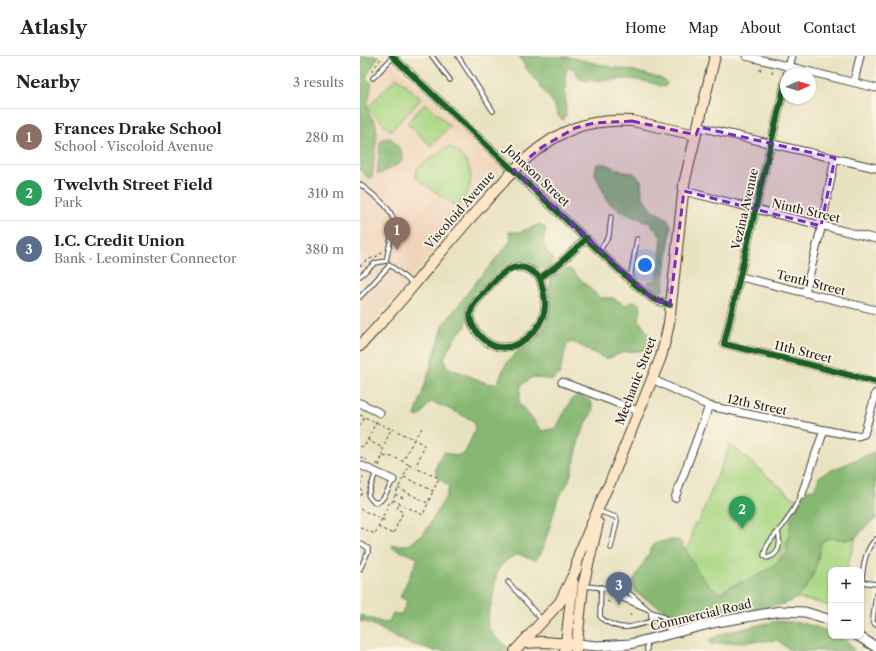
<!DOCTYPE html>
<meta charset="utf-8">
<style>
body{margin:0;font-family:"Libre Caslon Text",serif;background:#f2f2f2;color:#222}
.controls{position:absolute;right:12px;bottom:12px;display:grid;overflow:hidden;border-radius:8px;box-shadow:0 1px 3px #0004}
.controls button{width:36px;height:36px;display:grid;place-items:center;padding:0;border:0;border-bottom:1px solid #e0e0e0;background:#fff;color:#222;font:20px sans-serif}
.compass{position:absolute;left:420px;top:12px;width:36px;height:36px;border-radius:50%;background:#fff;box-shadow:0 1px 3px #0004;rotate:86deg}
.you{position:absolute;left:285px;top:209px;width:14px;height:14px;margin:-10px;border:3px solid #fff;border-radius:50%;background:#1a73e8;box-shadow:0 0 0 6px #1a73e833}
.badge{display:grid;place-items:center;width:26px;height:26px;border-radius:50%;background:#7c3aed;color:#fff;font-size:13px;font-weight:700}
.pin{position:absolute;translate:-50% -33px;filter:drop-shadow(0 1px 2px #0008)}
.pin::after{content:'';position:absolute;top:21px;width:14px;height:12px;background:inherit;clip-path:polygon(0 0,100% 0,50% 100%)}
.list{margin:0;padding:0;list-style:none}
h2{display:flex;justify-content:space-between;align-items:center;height:52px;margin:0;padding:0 16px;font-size:17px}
h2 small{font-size:13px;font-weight:400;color:#767676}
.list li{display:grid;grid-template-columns:26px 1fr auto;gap:12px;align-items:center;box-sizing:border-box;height:56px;padding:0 16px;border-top:1px solid #e0e0e0}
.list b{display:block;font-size:15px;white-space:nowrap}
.list p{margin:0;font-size:13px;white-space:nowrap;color:#767676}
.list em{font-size:13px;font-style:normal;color:#767676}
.map{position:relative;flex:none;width:516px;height:595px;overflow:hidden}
header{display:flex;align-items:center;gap:24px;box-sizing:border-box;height:56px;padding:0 20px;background:#fff;border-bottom:1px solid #e0e0e0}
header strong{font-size:19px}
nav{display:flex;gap:22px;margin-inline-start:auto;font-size:14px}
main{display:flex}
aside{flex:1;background:#fff}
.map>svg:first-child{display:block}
.built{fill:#f0d5bc}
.green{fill:#a9d784;stroke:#627a50}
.forest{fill:#86b872;stroke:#516a47}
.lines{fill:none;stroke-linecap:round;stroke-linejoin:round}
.service-casing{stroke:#3b3a35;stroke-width:5.5}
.minor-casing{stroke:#3b3a35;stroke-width:9}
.tertiary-casing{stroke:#3b3a35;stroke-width:11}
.secondary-casing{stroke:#3b3a35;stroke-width:12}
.path{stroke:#3b3a35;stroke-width:1;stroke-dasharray:3 3;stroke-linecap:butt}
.service{stroke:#fff;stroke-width:3.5}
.minor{stroke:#fff;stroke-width:7}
.tertiary{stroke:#fff;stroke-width:9}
.secondary{stroke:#fde5c5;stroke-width:10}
.cycleway-casing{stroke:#fcf5e5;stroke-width:8}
.cycleway{stroke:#1b5e20;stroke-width:6}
.marked{fill:#7b2cbf;fill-opacity:0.2;stroke:#7b2cbf;stroke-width:3;stroke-dasharray:8 5;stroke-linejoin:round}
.labels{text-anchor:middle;stroke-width:3.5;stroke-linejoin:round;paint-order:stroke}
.street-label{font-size:12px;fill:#1c1c1c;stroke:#fcf5e5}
</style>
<header>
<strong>Atlasly</strong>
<nav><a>Home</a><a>Map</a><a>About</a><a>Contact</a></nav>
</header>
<main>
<aside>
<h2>Nearby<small>3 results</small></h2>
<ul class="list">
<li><span class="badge" style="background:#8d6e63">1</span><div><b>Frances Drake School</b><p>School · Viscoloid Avenue</p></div><em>280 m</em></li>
<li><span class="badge" style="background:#2e9e5b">2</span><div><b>Twelvth Street Field</b><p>Park</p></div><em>310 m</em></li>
<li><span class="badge" style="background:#5c6f8a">3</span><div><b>I.C. Credit Union</b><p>Bank · Leominster Connector</p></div><em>380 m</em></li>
</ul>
</aside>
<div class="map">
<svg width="516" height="595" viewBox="0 0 516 595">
<rect width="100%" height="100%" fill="#fcf5e5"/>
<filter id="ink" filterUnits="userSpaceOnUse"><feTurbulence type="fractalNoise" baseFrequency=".025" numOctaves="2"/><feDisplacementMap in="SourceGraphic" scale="8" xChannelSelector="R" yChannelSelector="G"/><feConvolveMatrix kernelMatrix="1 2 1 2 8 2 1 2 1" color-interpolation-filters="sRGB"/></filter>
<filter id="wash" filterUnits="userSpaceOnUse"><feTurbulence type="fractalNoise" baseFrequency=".012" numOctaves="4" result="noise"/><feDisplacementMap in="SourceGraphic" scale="16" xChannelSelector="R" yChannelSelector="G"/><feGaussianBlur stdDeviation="0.9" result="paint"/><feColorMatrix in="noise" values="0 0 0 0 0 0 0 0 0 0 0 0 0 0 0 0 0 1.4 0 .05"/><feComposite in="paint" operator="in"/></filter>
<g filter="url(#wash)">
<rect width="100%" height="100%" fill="#e9e2c1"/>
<!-- built -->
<path class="built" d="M32,7L139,108L141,112L140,115L24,253L0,278V39Z"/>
<!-- green -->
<path class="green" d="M37,21L61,43L31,75L7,52Z
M66,47L90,70L71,90L47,67Z
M89,90C115,105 118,129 97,151L56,122L57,112Z
M370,388L432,441L441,445L431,465L429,481L403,543L303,553L333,478L331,477L335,467L338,468Z
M496,481L486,514H471V551L456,546L436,542C454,524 457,510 461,486L469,482L486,484Z"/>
<!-- forest -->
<path class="forest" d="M0,0H19L6,21L7,24L12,27L7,52L10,59L16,68L17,78L12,121L10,123L0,114Z
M159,0L209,1L251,11L274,15L302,23L307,27L305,31C293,27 282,24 269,23C258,22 227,28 220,23C217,21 215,15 213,12H207L205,20L206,59L203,64L198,60L194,48L166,12Z
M31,82L40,93L43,102L40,107L20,118H17L20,87L22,83Z
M237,108H246L263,116L274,117L281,124L282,140L294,155L308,163L311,170L303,234L299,236L293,233L289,229V225H295L299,214L302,182L290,167L260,155L248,146L235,117Z
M180,168L186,173C182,188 182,193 194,203L191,209L180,213C171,209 159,204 149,207C134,212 119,240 110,253L107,258L106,271C95,278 89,291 84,303L87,311L129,328H137C141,320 144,309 150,303C163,289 178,287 187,266C192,251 186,235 192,220L205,214L210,213L240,242H253L265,249L275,245L281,250L279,264L294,287L288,294L265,296L246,303L213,286L207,288L199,319L192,324L173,321L161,329L159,347L182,375L196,372L212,343L219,339L231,346L233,354L219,382L215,404L208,427L198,442L183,493L176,504L170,503L159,498C132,508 137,521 132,545C130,554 126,561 128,570C131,581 143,584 148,593L147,595H73C64,589 52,590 43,585C28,579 16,567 0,565V559L24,567L29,566L33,557L41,559L47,545L40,541L58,502L33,492L32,489H49L65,476L87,439L89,431C86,427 79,424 77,420C73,413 79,401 84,396L96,400L105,397L115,374L114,365L83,350L70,346L60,360H55L84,268L116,226L146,191L151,184L149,176H160Z
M516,395V463L512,465L496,481L486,484L469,482L461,486C458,506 454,527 437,541C434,544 428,546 423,548L321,566L303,553L276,537L273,525L295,487L310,484H319C332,502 340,526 360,537L371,530L395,521L418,507L426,497L431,465L447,434L455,433L459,421L465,417Z
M417,565C437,566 454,568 471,577V580C481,580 491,586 494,595H431L417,584L350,588L349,584L364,577Z"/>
</g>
<g filter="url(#ink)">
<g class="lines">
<defs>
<path id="service" d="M72,0L90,24
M98,0L133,55
M13,22L33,1
M0,128C12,139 33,150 34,168L26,205
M240,194L249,180L251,161
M29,208L54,229
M0,220L15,207L26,205
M270,223L277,183
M0,241L30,209
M16,416L8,439C19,459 28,433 33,424
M238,455L256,461L257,465L251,492
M418,476C421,487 420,499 407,502L404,500C405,487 417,478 424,468C431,459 436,448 442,438
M0,487L8,492V496L0,513
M148,526L182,564
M501,526L516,528
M501,529C503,515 504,493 516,483
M224,530L245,532L253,529L260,531L267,535L291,556L298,558L310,565L317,575
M241,531L240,560C242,564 245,565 249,567C264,575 273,570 289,566L291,565V556
M247,532L255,534L280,549
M248,533L265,544L287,553
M516,538L513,563V566L516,569
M292,556C296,565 305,572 314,575
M287,585V595"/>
<path id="minor" d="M32,0L271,225L293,243L310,249
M386,0L516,32
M427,18L432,0
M426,23L364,288L447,308L516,326
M494,26L500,0
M339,71L516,112
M324,135L516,183
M381,221L516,254
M180,222C182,231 186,241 185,251C183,273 158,297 135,290C123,286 107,269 111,255C112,248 119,243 123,238C139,218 157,198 180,222L199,208L227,182
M445,237L460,177L475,102
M292,323L349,350L489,379L498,380L504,378L516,337
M202,326L278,355
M0,347L20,357
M0,409L33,424
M442,438L464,374
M315,442L349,350"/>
<path id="tertiary" d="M498,580L516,591
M216,588L238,590L270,588L357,566L421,555L445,556L471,564"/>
<path id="secondary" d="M0,290C18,270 36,251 53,230C76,202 99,174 124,147C150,118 177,86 215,72C233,65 253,64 272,65L336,79
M162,587L184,586L212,588
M155,595L200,546L216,513L219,498L246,434L250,427L301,301L306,281L309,267L324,128L355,0
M205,595L213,526
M216,595L223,530L238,467"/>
</defs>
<!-- service casing -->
<use href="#service" class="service-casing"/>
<!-- minor casing -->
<use href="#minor" class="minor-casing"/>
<!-- tertiary casing -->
<use href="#tertiary" class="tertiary-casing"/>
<!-- secondary casing -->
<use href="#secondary" class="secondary-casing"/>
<!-- path -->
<path class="path" d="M12,15L23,0
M400,15L401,10
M412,18L413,13
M0,210L7,204L20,199L23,193
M0,359L31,373L23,392V396L21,401
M0,370L4,362
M32,373L54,383L43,405
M8,383L9,385L23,392
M0,390L4,391L17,364
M0,401L7,404
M49,409L55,412L64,392V389L54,383L62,372
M19,410L22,401
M44,421L73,435L79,422L55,412
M0,429L4,419
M38,432L68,447L73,435
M0,433L3,435L0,441
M35,438L43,442
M33,444L63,459L68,447
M0,453L26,465
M0,471L15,478L29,447L31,448L49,409C39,403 32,399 21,401L17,409
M18,471L33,478L43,456L37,453L39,448
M247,545L251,547
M270,558L271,560"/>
<!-- service -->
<use href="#service" class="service"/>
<!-- minor -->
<use href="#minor" class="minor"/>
<!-- tertiary -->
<use href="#tertiary" class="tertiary"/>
<!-- secondary -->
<use href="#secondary" class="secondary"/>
<defs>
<path id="cycleway" d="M32,0L271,225L293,243L310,249
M426,23L364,288L447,308L516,326
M180,222C182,231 186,241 185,251C183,273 158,297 135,290C123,286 107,269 111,255C112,248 119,243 123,238C139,218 157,198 180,222L199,208L227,182"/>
</defs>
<!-- cycleway casing -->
<use href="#cycleway" class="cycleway-casing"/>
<!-- cycleway -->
<use href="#cycleway" class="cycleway"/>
</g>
</g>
<!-- marked area -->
<path class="marked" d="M272,65L336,79L339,71L475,102L461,170L324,135L310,249L293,243L154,114L182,91L215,72L234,67Z"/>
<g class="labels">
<!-- street labels -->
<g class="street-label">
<text transform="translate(177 120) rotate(43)" y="4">Johnson Street</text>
<text transform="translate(385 153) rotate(-77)" y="4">Vezina Avenue</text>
<text transform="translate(100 154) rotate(-49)" y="4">Viscoloid Avenue</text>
<text transform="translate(446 155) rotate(13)" y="4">Ninth Street</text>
<text transform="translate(451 227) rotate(14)" y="4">Tenth Street</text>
<text transform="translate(443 296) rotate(14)" y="4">11th Street</text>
<text transform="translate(276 325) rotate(-69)" y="4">Mechanic Street</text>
<text transform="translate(397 349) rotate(12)" y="4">12th Street</text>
<text transform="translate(341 559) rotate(-13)" y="4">Commercial Road</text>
</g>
</g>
</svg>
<div class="controls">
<button>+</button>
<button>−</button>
</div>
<svg class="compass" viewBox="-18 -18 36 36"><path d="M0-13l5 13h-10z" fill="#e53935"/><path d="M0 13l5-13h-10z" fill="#767676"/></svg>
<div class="you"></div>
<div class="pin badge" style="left:37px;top:194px;background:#8d6e63">1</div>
<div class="pin badge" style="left:382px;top:473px;background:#2e9e5b">2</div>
<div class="pin badge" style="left:259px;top:549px;background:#5c6f8a">3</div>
</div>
</main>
